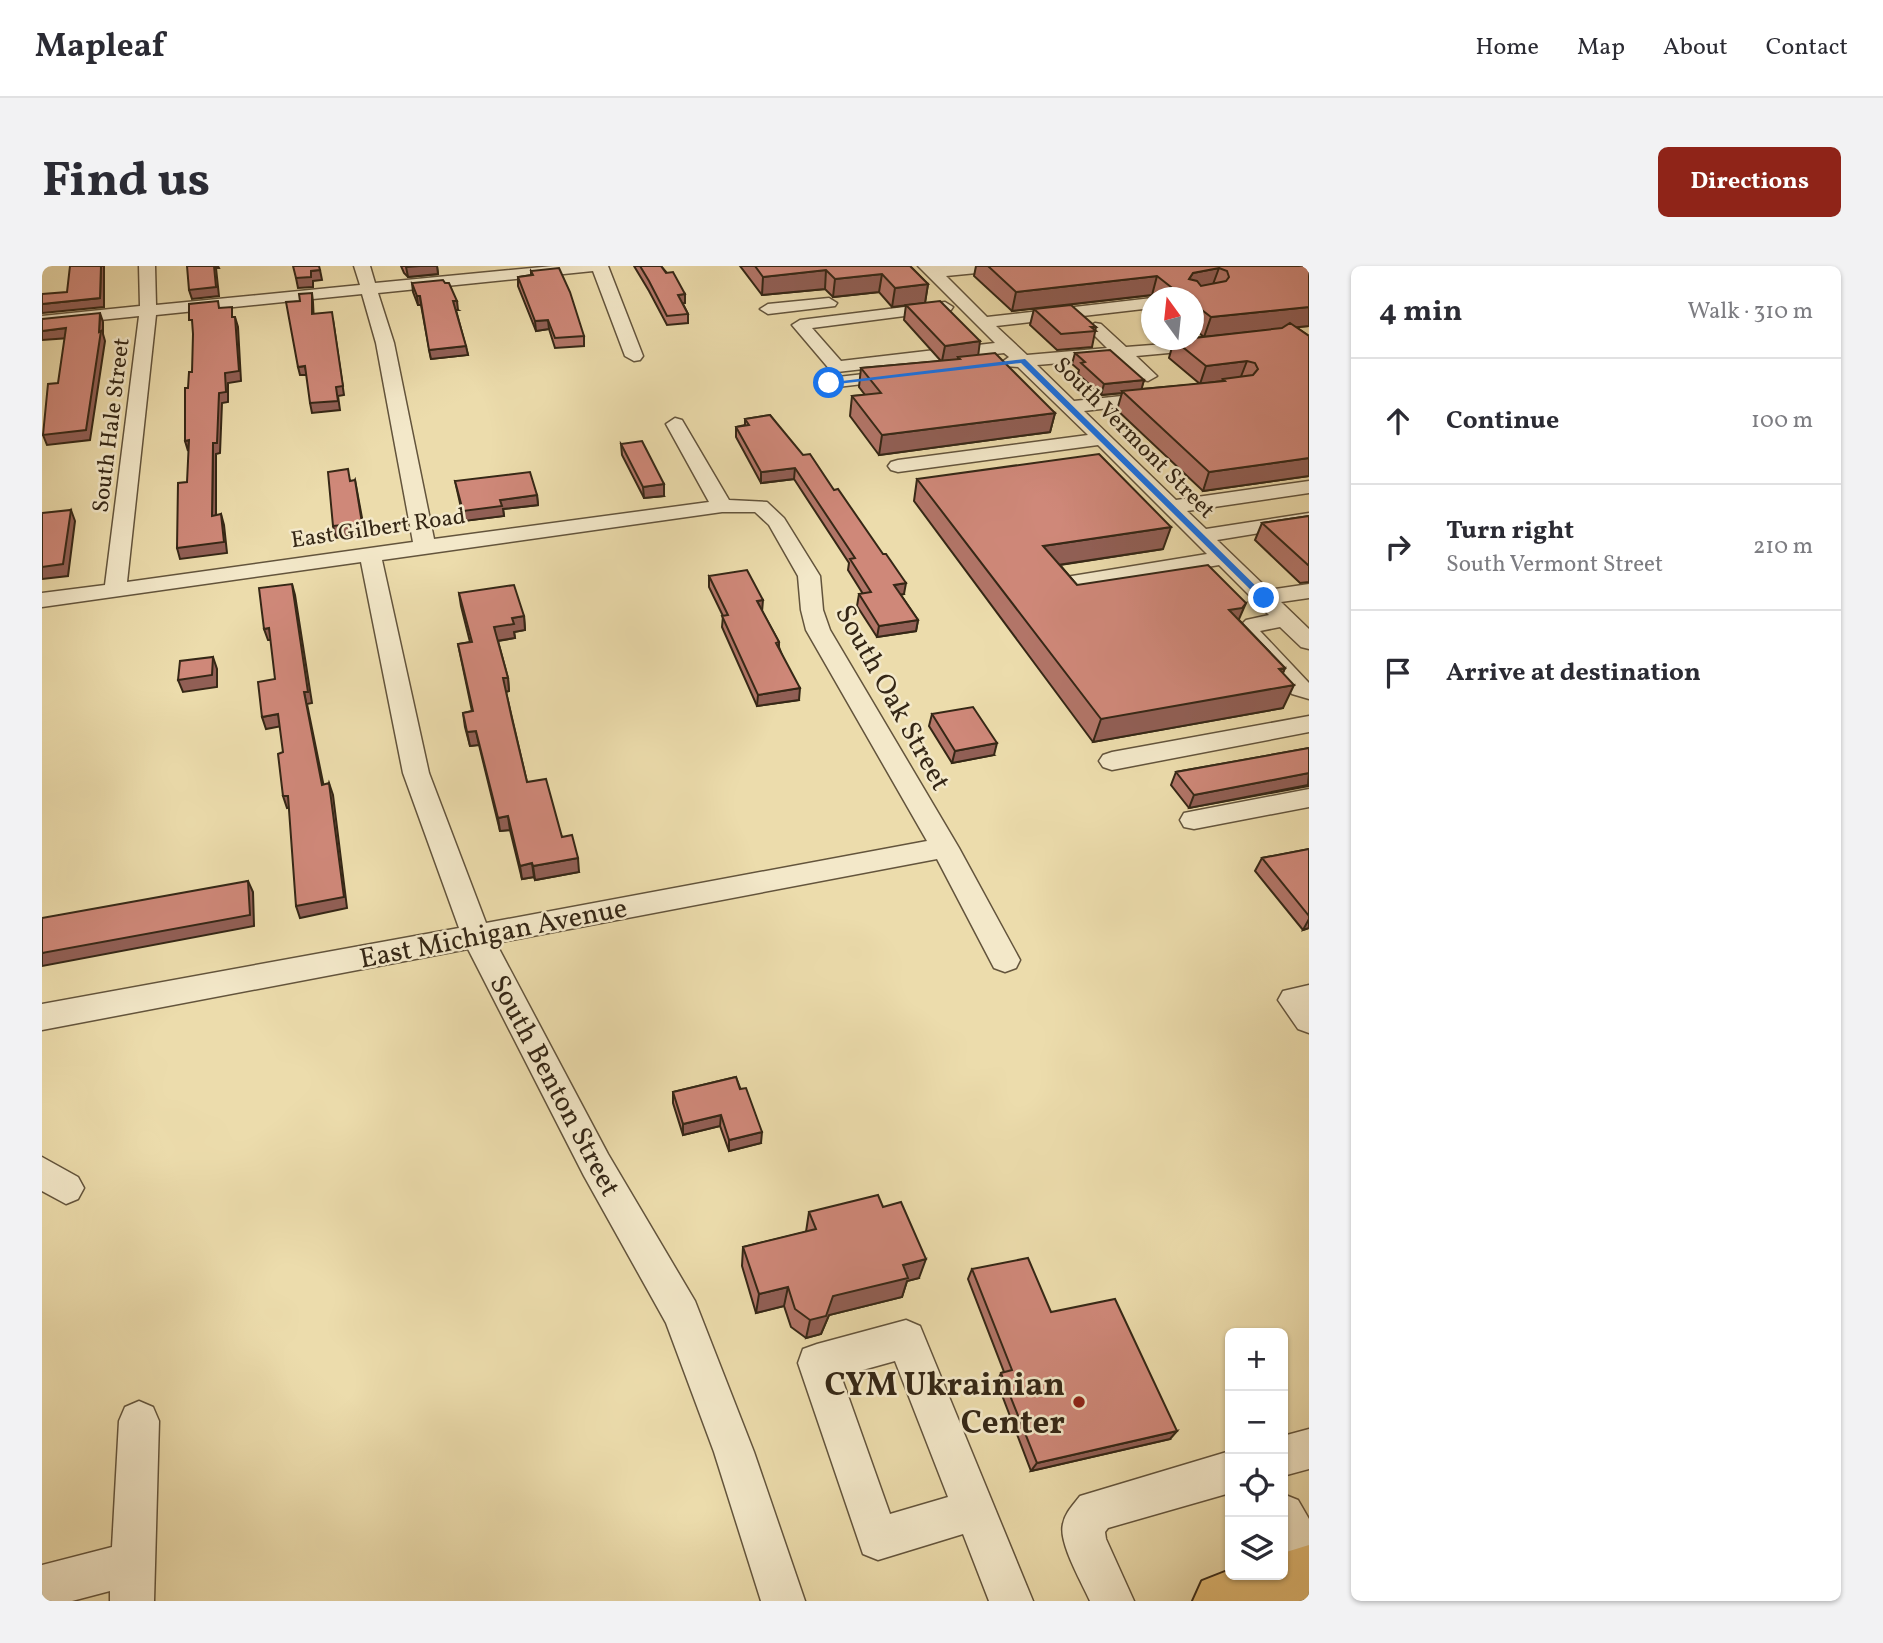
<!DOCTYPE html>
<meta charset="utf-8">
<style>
body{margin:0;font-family:Vollkorn,serif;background:#f2f2f3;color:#2b2b33}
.controls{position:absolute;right:21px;bottom:21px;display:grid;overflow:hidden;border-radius:10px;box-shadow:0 2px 5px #0004}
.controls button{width:63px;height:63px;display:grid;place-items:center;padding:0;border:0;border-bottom:2px solid #e1e1e2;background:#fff;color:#2b2b33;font:35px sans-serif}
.compass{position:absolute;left:1099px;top:21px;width:63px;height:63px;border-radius:50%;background:#fff;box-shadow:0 2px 5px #0004;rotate:345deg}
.stop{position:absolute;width:21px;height:21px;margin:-16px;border:5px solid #1a73e8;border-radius:50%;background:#fff}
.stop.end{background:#1a73e8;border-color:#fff;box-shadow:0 2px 7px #0008}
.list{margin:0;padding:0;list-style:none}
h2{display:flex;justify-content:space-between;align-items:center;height:91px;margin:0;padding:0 28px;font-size:30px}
h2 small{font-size:23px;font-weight:400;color:#7c7c81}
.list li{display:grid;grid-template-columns:46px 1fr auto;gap:21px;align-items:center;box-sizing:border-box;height:126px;padding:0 28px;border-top:2px solid #e1e1e2}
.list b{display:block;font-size:26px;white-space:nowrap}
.list p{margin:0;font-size:23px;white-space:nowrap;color:#7c7c81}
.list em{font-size:23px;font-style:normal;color:#7c7c81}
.icon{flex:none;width:38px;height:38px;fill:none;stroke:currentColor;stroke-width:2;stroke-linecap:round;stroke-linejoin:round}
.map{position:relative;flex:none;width:1267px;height:1335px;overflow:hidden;border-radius:10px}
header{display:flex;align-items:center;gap:42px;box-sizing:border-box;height:98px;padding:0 35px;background:#fff;border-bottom:2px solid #e1e1e2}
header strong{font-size:33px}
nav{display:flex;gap:38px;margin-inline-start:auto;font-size:24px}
.intro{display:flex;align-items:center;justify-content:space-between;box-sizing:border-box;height:168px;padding:0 42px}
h1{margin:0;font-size:49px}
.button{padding:18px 32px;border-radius:10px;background:#8f2418;color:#fff;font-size:24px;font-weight:700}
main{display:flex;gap:42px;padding:0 42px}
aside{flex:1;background:#fff;border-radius:10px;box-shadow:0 2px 5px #0004}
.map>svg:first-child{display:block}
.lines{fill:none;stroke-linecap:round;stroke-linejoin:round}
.minor-casing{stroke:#63543c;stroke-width:3}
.major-casing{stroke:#352716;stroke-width:4}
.minor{fill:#f3e8c9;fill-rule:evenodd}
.major{fill:#e6be76;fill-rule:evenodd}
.wall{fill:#b27568;stroke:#352716;stroke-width:2}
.shaded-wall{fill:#915f55;stroke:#352716;stroke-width:2}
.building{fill:#cf8879;stroke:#352716;stroke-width:2;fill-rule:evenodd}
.route{fill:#1a73e8}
.poi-dot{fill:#8f2418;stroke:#f3e8c9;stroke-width:2.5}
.labels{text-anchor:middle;stroke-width:5;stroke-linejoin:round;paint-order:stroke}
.far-street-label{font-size:23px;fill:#352716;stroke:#f3e8c9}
.street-label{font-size:28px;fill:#352716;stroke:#f3e8c9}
.near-poi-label{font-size:33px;font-weight:bold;fill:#352716;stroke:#f3e8c9;text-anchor:end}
</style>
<header>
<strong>Mapleaf</strong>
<nav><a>Home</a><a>Map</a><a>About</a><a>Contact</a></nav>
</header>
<div class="intro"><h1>Find us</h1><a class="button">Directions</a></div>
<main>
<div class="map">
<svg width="1267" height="1335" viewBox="0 0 1267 1335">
<rect width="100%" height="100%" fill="#ecdcac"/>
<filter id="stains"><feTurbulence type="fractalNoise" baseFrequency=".00286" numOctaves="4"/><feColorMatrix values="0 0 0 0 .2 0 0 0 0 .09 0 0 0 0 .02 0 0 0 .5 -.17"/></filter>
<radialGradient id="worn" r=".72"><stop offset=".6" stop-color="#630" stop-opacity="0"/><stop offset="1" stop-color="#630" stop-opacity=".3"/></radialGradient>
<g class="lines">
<defs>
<path id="minor" d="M97,0H113L114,39L318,19L312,0H328L333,17L511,0H566L601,90L598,94L592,95L583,90L551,5L336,27L352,77L392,273L667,236L624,158L633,152L640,154L687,234L725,236L742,252L778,310L781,344L788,364L917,582L978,694L974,702L963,706L952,702L895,593L454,677L566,888L653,1035L712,1186L763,1335H719L672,1186L624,1057L542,910L426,683L0,764V738L417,662L361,507L319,296L0,341V327L63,319L97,50L0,60V50L98,40ZM320,28L334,77L371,276L85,316L114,49ZM680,246H713L727,259L756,310L759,344L764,364L885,575L444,657L387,507L340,294Z
M876,0H963L955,5L904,10L945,51L1110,32V42L954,60L985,89L1065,82L1045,62L1053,57L1059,58L1084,81L1176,74L1179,78L1170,83L1094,90L1115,110L1106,115L1100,114L1076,92L995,99L1032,135L1118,126L1124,127L1127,131L1124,135L1118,136L1042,145L1134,234L1267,215V227L1145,245L1164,263L1267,247V259L1175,274L1227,324L1267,318V332L1239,336L1267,363V383L1259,381L1238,361L1218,365L1267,417V433L1250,428L1193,365L1204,354L1227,349L1177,299L1024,325L1016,323L1013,318L1016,313L1024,311L1165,288L1056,179L856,206L849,204L846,200L849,196L856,194L1046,169L976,101L963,100L960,96L967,91L962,87L795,106L789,105L750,59L758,54L903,36L911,41L909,44L770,62L799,95L953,77Z
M787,32L795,37L793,40L726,48L718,43L726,38Z
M857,104L863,105L866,109L863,113L787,122L778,117L787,112Z
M1267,450V466L1070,504L1061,501L1057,495L1061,489L1070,486Z
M1267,523V541L1152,563L1142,561L1138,554L1142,547L1152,545Z
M1267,719V767L1256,763L1236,734L1241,725Z
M0,891L36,911L42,922L36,933L24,938L0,925Z
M864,1054L878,1060L991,1335H947L921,1268L836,1294L821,1288L756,1097L761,1083L775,1078ZM853,1095L906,1231L848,1248L799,1110Z
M97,1135L111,1141L117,1155L112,1335H68V1325L30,1335H0V1299L70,1281L77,1155L83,1141Z
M1267,1163V1203L1241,1210V1170Z
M1188,1185V1227L1066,1262L1063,1266L1064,1273L1092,1335H1048C1040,1317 1016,1276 1021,1258C1023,1247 1031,1239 1038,1230Z
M1241,1228L1256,1234L1267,1253V1316L1252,1309L1241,1290Z"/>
<path id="major" d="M1267,1279V1335H1151L1160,1315L1188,1304V1309H1241V1287Z"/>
</defs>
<!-- minor casing -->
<use href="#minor" class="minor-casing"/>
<!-- major casing -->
<use href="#major" class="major-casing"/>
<!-- minor -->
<use href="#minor" class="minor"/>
<!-- major -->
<use href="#major" class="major"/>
</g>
<!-- wall -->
<path class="wall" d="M359,0H395L396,8L366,11L362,7Z
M592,0H619L643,28V37L641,38L646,48V57L625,59L607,25Z
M698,0H868L886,18L883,36L936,89L1013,147L1008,166L837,189L808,150L810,130L823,129L817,121L819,102L899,95L862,54L864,39L850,41L837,26L791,31L783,23L720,29Z
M934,0H1267V60L1254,61L1267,70V210L1161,225L1075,144L1080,127L1059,129L1036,108L1037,104L1030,98L1033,87L1102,114L1099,123L1158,118L1127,92L1132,74L1162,71L1152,63V32H1112L1110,29L970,45L932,10Z
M489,5L542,70V80L513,82L507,63L494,65L476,20V11L489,9Z
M370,17L416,44H414L426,89L389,93L379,39H376L371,26Z
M992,43L1054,61L1050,81L1015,84L988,59Z
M728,149L862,328L859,329L876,354L874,365L835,371L815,340L817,328H821L806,304L807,297L752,213L719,217L694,171V161L703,159V153Z
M579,178L622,230L602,232L580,189Z
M875,213L1121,283L1018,299L1035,319L1197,354L1243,402L1241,407V442L1051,476L872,235Z
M413,215L495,229L496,239L461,243L462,250L422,255Z
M1267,250V316L1258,317L1213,274L1220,257Z
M667,310L720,345L737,376V381L757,434L715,440L680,361L681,350L667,321Z
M417,327L482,350L483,364L472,366L473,372L456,375L466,412L467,425L464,426L485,516L520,571L537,606L493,614L492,611L480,613L468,564L458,565L437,479L428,480L423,461L421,447L430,445L416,378L428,376L419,340Z
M890,448L952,489L910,497L887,460Z
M1267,482V520L1147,542L1129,519L1134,506Z
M1267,583V662L1261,664L1213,605L1220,592Z
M694,811L719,877L687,885L678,860L641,869L631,837V826Z
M841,941L877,1012L865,1015L860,1031L787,1049L779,1068L764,1072L749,1061L742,1040L714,1047L700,1000L701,981L764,966L767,946Z
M930,1003L1009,1046L1128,1173L989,1205L955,1116L959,1107L962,1106L926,1013Z"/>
<!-- shaded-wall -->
<path class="shaded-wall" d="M59,0H62V41L0,47V38L58,32Z
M172,0H176L177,2H174L177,30L150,33L147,24Z
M378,0H395L396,8L366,11L364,1Z
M1177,2L1170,21L1145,26L1142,32L1147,13L1151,7Z
M278,4L280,14L271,15V21L256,22L254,12L269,5Z
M784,4L783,23L720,29L721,11Z
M840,8L837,26L791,31L793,13Z
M1115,10L1110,29L970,45L974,26Z
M886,18L883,37L850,41L853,22Z
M270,27L271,36L272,57L270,48Z
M643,28V37L636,38V29Z
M375,30H378L379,39H376Z
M411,35H415L416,44H412Z
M1267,41V60L1162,71L1169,51Z
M58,47L61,56V68L63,75L48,174L5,179L1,169L57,66Z
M193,51L196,61L199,115L186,117V136L180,137L178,187L174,188V260L170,250L171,177L177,127L183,107Z
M291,54L302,129L296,130L298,144L270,147L268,137L294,121Z
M506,54L507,63L494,65L493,55Z
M24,62L27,72L0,74V65Z
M938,75L936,91H916V94L900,95L903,80Z
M424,80L426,89L389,93L387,84Z
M1205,95L1198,113H1181L1180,115L1158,118L1164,100Z
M263,100L265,109H258L256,101Z
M1102,114L1099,125H1080V127L1059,129L1062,118Z
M1013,147L1008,166L837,189L840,169Z
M147,174L146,185L143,175Z
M1267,192V210L1161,225L1167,206Z
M753,202L752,213L719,217V206Z
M313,214L323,268L294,272L291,260Z
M622,218V230L602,232L601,221Z
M495,229L496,239L461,243L462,250L422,255L421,245L458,234Z
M29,244L33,255L26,310L0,313V301Z
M179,248L182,259L185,287L138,293L135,282Z
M1129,261L1121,283L996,302L1001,280Z
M864,317L862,328L851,330L852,319Z
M250,318L253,329L270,437L265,438L284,531L280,519L262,426Z
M721,334L720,346L715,335Z
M1204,337L1194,360L1187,344Z
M482,350L483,364L472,366L473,372L454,375L452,361L470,352Z
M876,354L874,365L835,371L837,360Z
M227,362L231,374H226L222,363Z
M171,391L175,403V421L141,426L136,414Z
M1243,402L1234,422L1252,419L1241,442L1051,476L1059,453Z
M461,412H466L467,425L462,426Z
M758,422L757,434L715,440L716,429Z
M236,448L240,460L224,463L220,451Z
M434,465L437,479L428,480L425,466Z
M955,477L952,489L910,497L913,485Z
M1267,507L1266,519L1147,542L1152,529Z
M287,517L291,529L305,642L258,652L254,640Z
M241,530H246L250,541L245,542Z
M466,550L468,564L458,565L456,552Z
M536,592L537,606L493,614L491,600Z
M490,597L492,611L480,613L478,600Z
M206,615L211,626L212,660L0,700V687Z
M1267,653V662L1261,664Z
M679,849L678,860L641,869V858Z
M720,866L719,877L687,885V874Z
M884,993L877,1012L865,1015L860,1031L787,1049L779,1068L764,1072L768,1054L791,1030L861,999Z
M746,1021L742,1040L714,1047L717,1028Z
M1135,1165L1128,1173L989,1205L995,1197Z"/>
<!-- building -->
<path class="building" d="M28,0H59L58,32L0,38V28L25,26Z
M145,0H172L174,21L147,24Z
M251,0H277L278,4L269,5V11L254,12Z
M598,0H619L624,7L631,6L643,28L636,29L646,48L625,50L607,15Z
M713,0H868L886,18L853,22L840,8L793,13L784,4L721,11Z
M946,0H1267V41L1169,51L1152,38V32H1143L1115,10L974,26ZM1177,2L1185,5L1187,11L1184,15L1159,20L1155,15L1147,13L1151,7Z
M517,2L528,26L542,70L513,72L506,54L493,55L476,11L491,9L489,5Z
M401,14L403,17H407L415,35H411L424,80L387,84L378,30H375L370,17Z
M270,27V48L290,46L301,120L294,121L296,135L268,137L263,100L256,101L244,36L258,35L257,28Z
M176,35L177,42L190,41V51H193L197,105L183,107L184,126L177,127L175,177H171L170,250L179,248L182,276L135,282L136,217L145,216L147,174L143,175V122H146L147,106H150L151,68L150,54H147V38Z
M898,35L938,75L903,80L864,39Z
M1029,39L1054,61H1049L1054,65L1019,68L992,43Z
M58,47L57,66L59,65L44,164L1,169L6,118L16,117L24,62L0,65V53Z
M1248,57L1267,70V192L1167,206L1080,125L1183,115L1181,113L1211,109L1216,103L1213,97L1205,95L1164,100L1132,74H1152V72L1240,62Z
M1068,84L1102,114L1062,118L1039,97L1043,96L1033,87Z
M953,87L1013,147L840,169L810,130L839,127L819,102L918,93L916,91Z
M728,149L761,189L768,188L792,224L796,223L841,288H844L864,317L852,319L876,354L837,360L817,328L829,326L808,293L813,292L753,202L719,206L694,161L707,159L703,153Z
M600,175L622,218L601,221L579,178Z
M1057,188L1129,261L1001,280L1035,319L1166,299L1204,337L1200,342L1187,344L1243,402L1237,403L1252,419L1059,453L875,213Z
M306,203L308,215L313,214L320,257L291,260L286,206Z
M488,206L495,229L458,234L460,240L421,245L413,215Z
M29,244L21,298L0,301V247Z
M1267,250V299H1266L1220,257Z
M705,304L721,334L715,335L737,376L734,377L758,422L716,429L680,350L686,349L667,310Z
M250,318L266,426H262L280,519L287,517L302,631L254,640L246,530H241L236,488L241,486L236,448L220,451L216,416L233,413L227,362L222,363L217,322Z
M472,319L482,350L470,352L472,358L452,361L466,412H461L470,453L485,516L504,513L520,571L530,569L536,592L491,600L490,597L478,600L466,550L456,552L434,465L425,466L421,447L431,445L416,378L430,376L417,327Z
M171,391L170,409L136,414L138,395Z
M931,441L955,477L913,485L890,448Z
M1267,482V507L1152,529L1134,506Z
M1267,583V650L1220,592Z
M206,615L208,649L0,687V652Z
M694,811L698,823L704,822L720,866L687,874L679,849L641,858L631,826Z
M836,929L841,941L859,936L884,993L861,999L866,1012L791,1030L784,1050L768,1054L753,1043L746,1021L717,1028L701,981L774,963L767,946Z
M986,992L1009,1046L1073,1033L1135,1165L995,1197L959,1107L970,1104L930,1003Z"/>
<!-- route -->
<path class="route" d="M983,93L1225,331V334H1219L979,97L787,119L783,117Z"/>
<!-- markers -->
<circle class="poi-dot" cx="1037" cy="1136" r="7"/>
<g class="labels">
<!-- far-street labels -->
<g class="far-street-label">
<text transform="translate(68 159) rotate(-83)" y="8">South Hale Street</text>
<text transform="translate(1093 171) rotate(45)" y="8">South Vermont Street</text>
<text transform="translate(336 261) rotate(-8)" y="8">East Gilbert Road</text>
</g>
<!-- street labels -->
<g class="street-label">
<text transform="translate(852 431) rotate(61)" y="10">South Oak Street</text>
<text transform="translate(451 666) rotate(-11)" y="10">East Michigan Avenue</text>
<text transform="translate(514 819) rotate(62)" y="10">South Benton Street</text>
</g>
<!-- near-poi labels -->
<g class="near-poi-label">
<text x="1023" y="1129">CYM Ukrainian<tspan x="1023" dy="38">Center</tspan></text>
</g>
</g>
<rect width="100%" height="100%" filter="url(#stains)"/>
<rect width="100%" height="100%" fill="url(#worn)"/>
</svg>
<div class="controls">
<button>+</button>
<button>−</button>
<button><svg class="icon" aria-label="locate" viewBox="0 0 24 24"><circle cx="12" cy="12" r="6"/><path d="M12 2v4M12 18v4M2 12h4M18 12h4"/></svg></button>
<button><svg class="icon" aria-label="layers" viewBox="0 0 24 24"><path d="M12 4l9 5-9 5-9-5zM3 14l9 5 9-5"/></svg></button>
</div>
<svg class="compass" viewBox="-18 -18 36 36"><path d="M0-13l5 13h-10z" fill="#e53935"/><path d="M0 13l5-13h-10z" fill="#7c7c81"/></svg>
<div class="stop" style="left:787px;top:117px"></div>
<div class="stop end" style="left:1222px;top:332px"></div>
</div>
<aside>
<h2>4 min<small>Walk · 310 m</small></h2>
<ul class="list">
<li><svg class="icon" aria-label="ahead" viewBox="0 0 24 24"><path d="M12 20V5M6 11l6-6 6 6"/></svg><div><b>Continue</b></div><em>100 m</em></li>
<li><svg class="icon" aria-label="right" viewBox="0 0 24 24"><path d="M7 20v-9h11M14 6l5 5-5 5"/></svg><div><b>Turn right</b><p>South Vermont Street</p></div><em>210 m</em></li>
<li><svg class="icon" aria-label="arrive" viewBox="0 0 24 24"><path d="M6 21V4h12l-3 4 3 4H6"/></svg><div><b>Arrive at destination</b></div></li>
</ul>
</aside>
</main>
